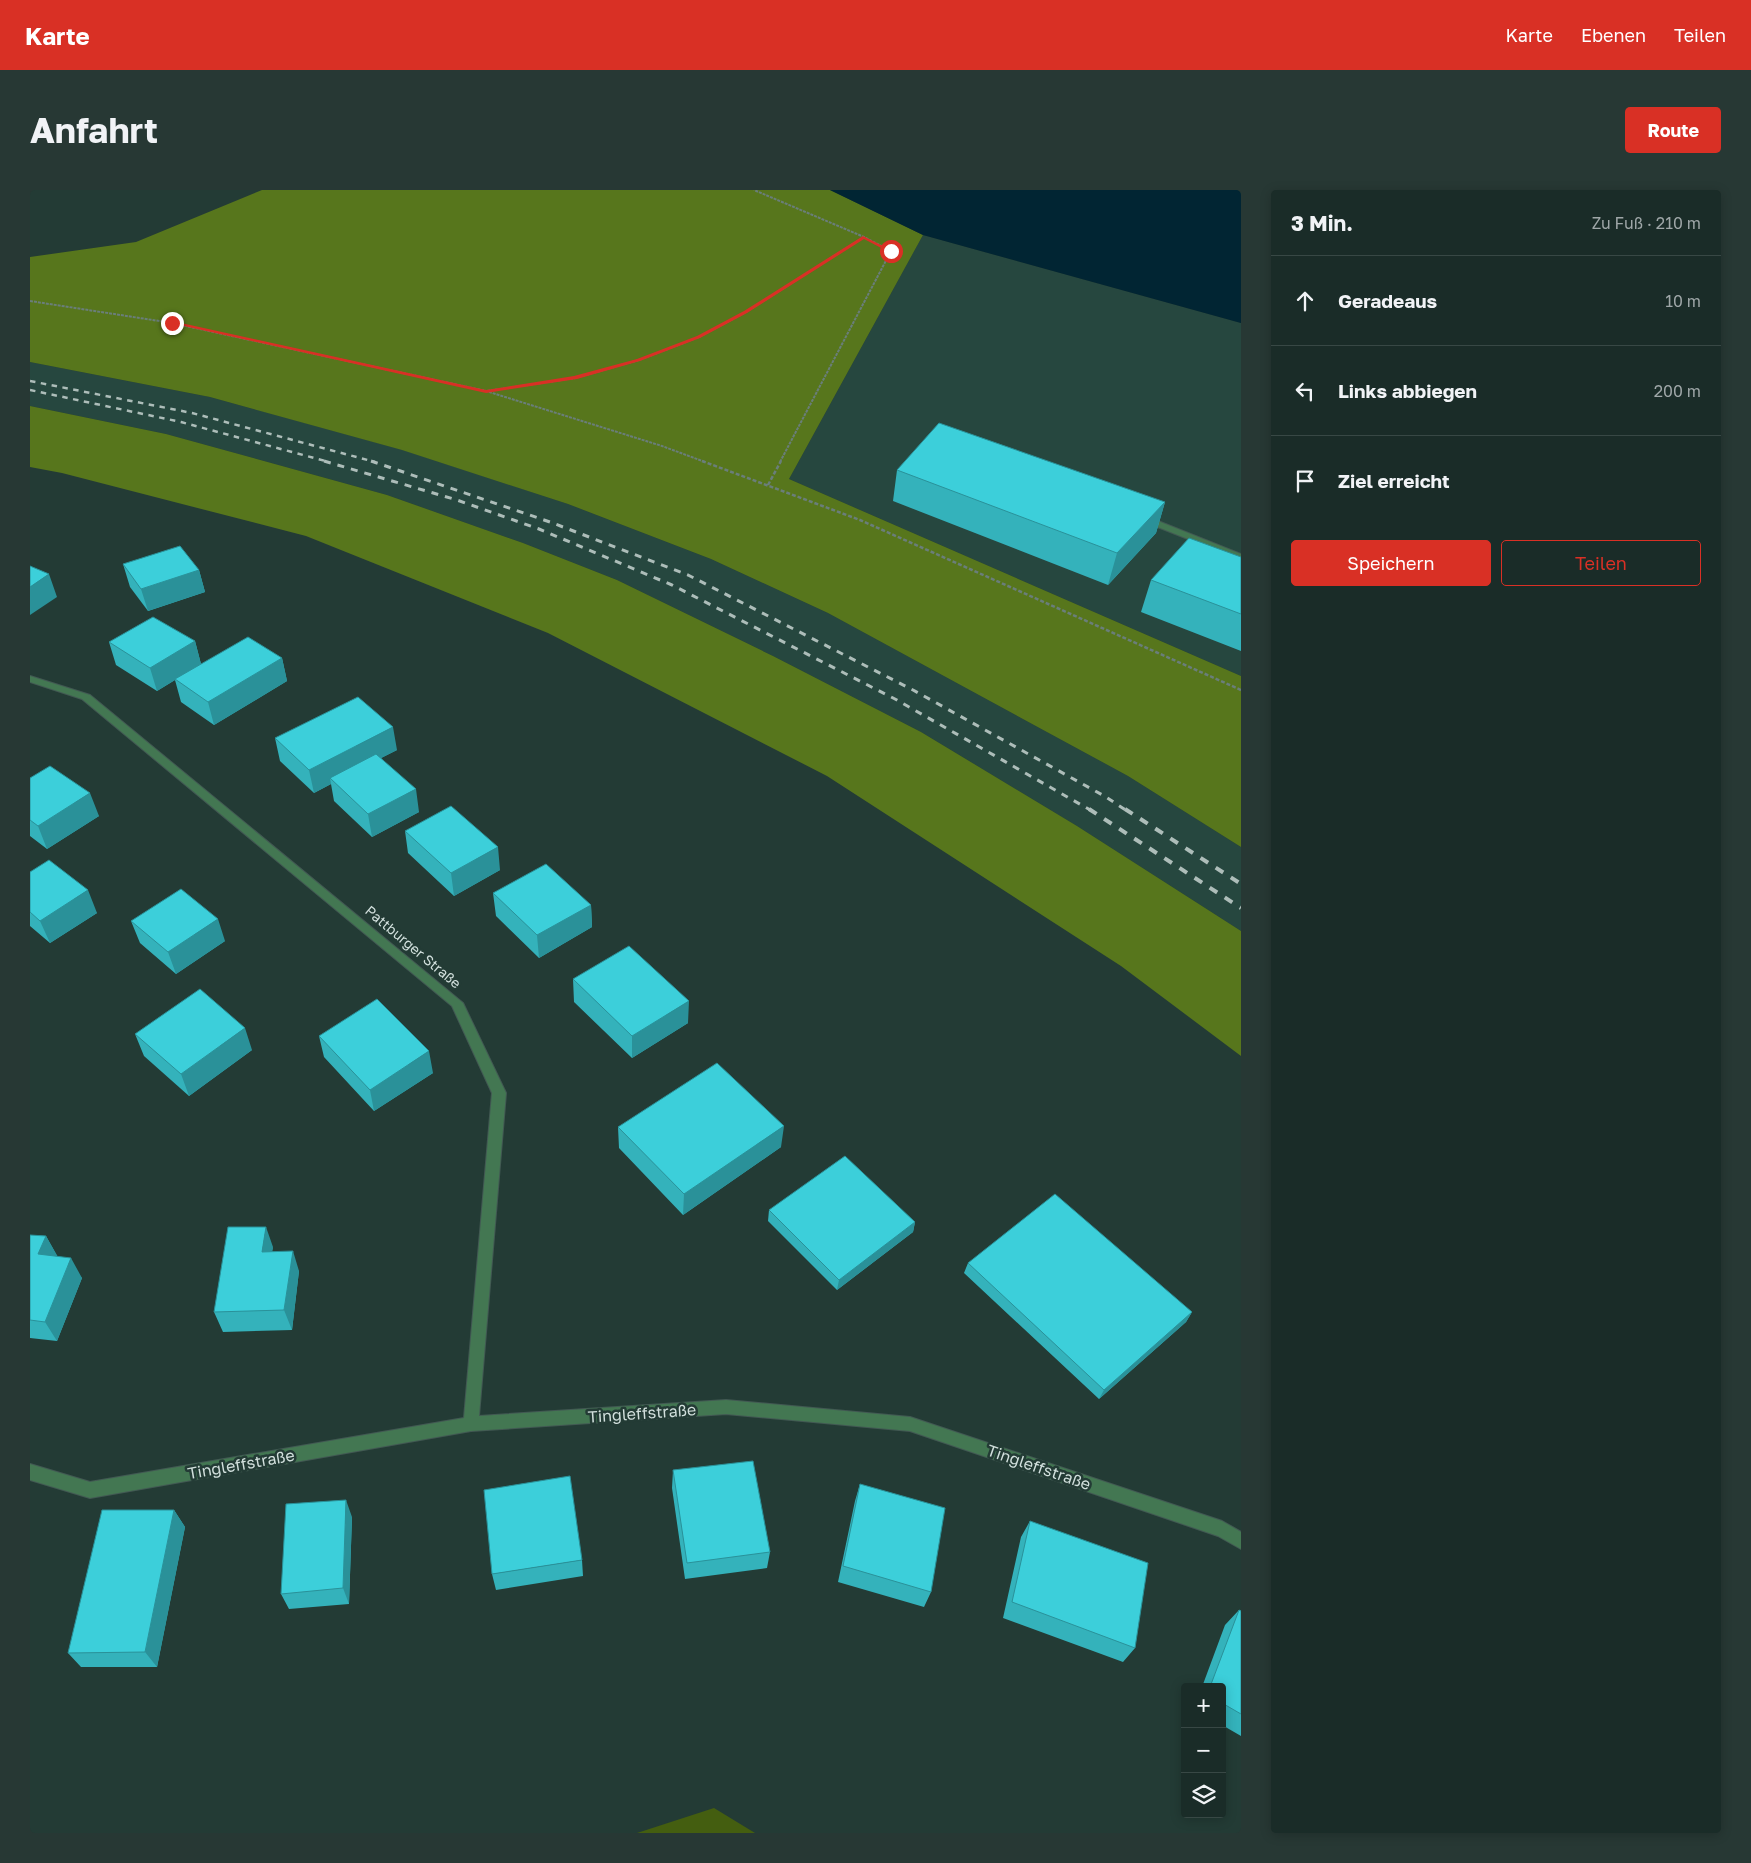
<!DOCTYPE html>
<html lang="de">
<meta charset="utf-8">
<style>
body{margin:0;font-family:"Golos Text",sans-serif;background:#273834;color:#f1f3f6}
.controls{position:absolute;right:15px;bottom:15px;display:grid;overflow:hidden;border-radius:5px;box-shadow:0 2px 12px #0003}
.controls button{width:45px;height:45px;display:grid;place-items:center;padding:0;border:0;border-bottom:1px solid #384845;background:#1a2c28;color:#f1f3f6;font:25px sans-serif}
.stop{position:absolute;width:15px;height:15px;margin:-11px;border:4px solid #d93025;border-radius:50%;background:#fff}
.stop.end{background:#d93025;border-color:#fff;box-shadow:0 1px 5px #0008}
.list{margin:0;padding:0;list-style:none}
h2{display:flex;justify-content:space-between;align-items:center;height:65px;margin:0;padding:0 20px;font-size:21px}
h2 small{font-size:16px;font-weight:400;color:#9fa7a8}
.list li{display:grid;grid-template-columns:32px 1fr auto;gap:15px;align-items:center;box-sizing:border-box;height:90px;padding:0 20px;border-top:1px solid #384845}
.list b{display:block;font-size:19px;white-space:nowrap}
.list em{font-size:16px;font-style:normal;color:#9fa7a8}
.actions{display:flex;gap:10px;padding:15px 20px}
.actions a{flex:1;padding:11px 0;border:1px solid #d93025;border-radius:5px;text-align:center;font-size:18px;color:#d93025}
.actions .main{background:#d93025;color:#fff}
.icon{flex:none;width:28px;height:28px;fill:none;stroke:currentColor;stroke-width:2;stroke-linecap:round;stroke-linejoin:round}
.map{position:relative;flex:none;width:1211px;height:1643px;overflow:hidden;border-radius:5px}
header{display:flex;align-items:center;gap:30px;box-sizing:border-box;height:70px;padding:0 25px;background:#d93025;color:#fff}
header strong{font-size:24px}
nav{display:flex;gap:28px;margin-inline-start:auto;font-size:18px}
.intro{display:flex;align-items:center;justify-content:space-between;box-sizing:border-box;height:120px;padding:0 30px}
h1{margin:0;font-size:35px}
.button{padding:12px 22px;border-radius:5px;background:#d93025;color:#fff;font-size:18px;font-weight:700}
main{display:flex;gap:30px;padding:0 30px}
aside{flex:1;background:#1a2c28;border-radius:5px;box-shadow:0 2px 12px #0003}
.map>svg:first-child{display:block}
.built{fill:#26473f}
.green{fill:#445e10}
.forest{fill:#57761c}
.water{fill:#012533}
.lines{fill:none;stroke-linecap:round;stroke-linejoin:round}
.minor-casing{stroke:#425953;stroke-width:2}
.path-far1{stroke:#6a7e7a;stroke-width:2;stroke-dasharray:3 1;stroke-linecap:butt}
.path{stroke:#6a7e7a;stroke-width:2.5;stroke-dasharray:4 2;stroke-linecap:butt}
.minor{fill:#437752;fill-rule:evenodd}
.rail-far2{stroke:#adbdb9;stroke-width:2.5;stroke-dasharray:5.5 5.5;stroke-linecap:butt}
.rail-far1{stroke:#adbdb9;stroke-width:3;stroke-dasharray:7 7;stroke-linecap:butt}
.rail{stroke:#adbdb9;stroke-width:4;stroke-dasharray:9 9;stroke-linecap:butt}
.wall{fill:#34b2bb}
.shaded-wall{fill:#2a9199}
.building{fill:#3ccfda;stroke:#2a9199}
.route{fill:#d93025}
.labels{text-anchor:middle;stroke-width:5;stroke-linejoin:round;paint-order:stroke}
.street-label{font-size:14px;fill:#d1dfdc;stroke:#233b35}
.near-street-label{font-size:16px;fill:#d1dfdc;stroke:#233b35}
</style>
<header>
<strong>Karte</strong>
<nav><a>Karte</a><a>Ebenen</a><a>Teilen</a></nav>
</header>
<div class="intro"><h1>Anfahrt</h1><a class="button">Route</a></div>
<main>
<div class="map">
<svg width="1211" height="1643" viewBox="0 0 1211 1643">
<rect width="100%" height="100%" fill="#233b35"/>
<!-- built -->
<path class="built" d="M893,45L1211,133V486L759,289Z
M0,172L180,207L373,260L538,314L681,369L798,423L1098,586L1211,657V741L1047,636L891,542L743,466L587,390L493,353L357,305L136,244L0,216Z"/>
<!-- green -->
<path class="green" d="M684,1618L725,1643H607Z"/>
<!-- forest -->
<path class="forest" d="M232,0H800L893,45L759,289L1211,486V657L1098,586L798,423L681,369L538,314L372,260L180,207L0,172V67L106,52Z
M0,216L136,244L357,305L493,353L587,390L743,466L891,542L1047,636L1211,741V866L1091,776L797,586L518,443L276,346L32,283L0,277Z"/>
<!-- water -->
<path class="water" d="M800,0H1211V133L893,45Z"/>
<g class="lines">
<defs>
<path id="minor" d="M1113,325L1211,364V370L1110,330V326Z
M0,486L60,505L433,813L476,903L449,1226L696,1210L880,1227L1192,1331L1211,1342V1359L1188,1346L880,1241L696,1224L441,1241L60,1308L0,1290V1274L60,1292L434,1228L462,903L422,816L52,509L0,492Z"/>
</defs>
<!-- minor casing -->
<use href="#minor" class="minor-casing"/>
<!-- path-far1 -->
<path class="path-far1" d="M0,111L142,133L456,201L632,256L675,272
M457,201L545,188L609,170L669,147L716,122L834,47L724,0
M750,272L861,61L834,47"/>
<!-- path -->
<path class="path" d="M672,271L830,330L1211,500
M738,295L751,271"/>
<!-- minor -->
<use href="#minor" class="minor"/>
<!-- rail-far2 -->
<path class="rail-far2" d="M0,191L162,223L345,272
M0,200L151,232L299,272"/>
<!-- rail-far1 -->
<path class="rail-far1" d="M294,271L427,310L509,339L642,395L865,509L1062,621
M341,271L520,332L658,385L883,500L1076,607L1097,621"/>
<!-- rail -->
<path class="rail" d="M1059,619L1211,718
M1095,619L1211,694"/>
</g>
<!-- wall -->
<path class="wall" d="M867,280L1135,312L1126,343L1078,395L863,311Z
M1211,367V461L1111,422L1121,390Z
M93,374L169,380L175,402L118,421L100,397Z
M165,451L171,474L252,468L257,491L184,535L151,512L145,490L127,501L86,475L79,452Z
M245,548L367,560L351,568L389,622L342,647L304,611L301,594L284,603L250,571Z
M0,588L69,626L17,659L0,646Z
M375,641L470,680L424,706L378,663Z
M0,682L67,723L20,753L0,736Z
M463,703L561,715L562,737L509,768L466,726Z
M101,731L195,751L146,784L110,753Z
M543,789L658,833L602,868L544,812Z
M105,844L222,860L159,906L114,866Z
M289,846L403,883L344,921L294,867Z
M588,937L751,957L653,1025L589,958Z
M739,1020L885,1032L883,1042L807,1100L738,1031Z
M0,1045L16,1046L27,1066L52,1088L27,1151L0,1148Z
M243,1057L242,1061L269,1081L262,1140L193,1142L184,1122Z
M938,1073L1162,1122L1156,1132L1069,1209L934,1083Z
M643,1280L740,1362L737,1378L655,1389L642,1298Z
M830,1294L901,1402L894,1417L808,1392L825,1311Z
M144,1320L155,1337L127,1477H51L38,1463Z
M322,1327L319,1414L259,1419L251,1404Z
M1000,1331L1105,1458L1093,1472L973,1428L991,1347Z
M552,1370L553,1386L466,1400L462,1384Z
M1209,1420L1211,1421V1546L1192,1535V1497H1172L1195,1435Z"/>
<!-- shaded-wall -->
<path class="shaded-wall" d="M1135,312L1126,343L1078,395L1087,363Z
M169,380L175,402L118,421L111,399Z
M19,384L27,407L0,425V397Z
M165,451L171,474L127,501L120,478Z
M252,468L257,491L184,535L178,512Z
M363,537L367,560L304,592L300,588L301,594L284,603L279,580Z
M386,599L389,622L342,647L338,624Z
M60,603L69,626L17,659L8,636Z
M468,657L470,680L424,706L421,683Z
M58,700L67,723L20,753L10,731Z
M561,715L562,737L509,768L507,745Z
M188,729L195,751L146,784L138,762Z
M659,811L658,833L602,868V846Z
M215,838L222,860L159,906L151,884Z
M399,861L403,883L344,921L340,900Z
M754,936L751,957L653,1025L654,1004Z
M885,1032L883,1042L807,1100L809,1090Z
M236,1037L243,1057L239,1082L232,1062Z
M16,1046L28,1067L8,1064Z
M263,1061L269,1081L262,1140L254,1120Z
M41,1068L52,1088L27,1151L15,1132Z
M1162,1122L1156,1132L1069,1209L1074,1200Z
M316,1310L322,1327L319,1414L313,1398Z
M144,1320L155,1337L127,1477L115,1462Z"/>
<!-- building -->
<path class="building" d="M909,233L1135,312L1087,363L867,280Z
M1159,348L1211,367V424L1121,390Z
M150,356L169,380L111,399L93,374Z
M0,376L19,384L0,397Z
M123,427L165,451L120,478L79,452Z
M218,447L252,468L178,512L145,489Z
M328,507L363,537L279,580L245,548Z
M346,564L386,599L338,624L300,588Z
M20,576L60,603L8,636L0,630V588Z
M421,616L468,657L421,683L375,641Z
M19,670L58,700L10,731L0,722V682Z
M516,674L561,715L507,745L463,703Z
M151,699L188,729L138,762L101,731Z
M599,756L659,811L602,846L543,789Z
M170,799L215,838L151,884L105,844Z
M347,809L399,861L340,900L289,846Z
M687,873L754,936L654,1004L588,937Z
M815,966L885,1032L809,1090L739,1020Z
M1025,1004L1162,1122L1074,1200L938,1073Z
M198,1037H236L232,1062L263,1061L254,1120L184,1122Z
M0,1045L16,1046L8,1064L41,1068L15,1132L0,1130Z
M723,1271L740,1362L657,1373L643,1280Z
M540,1286L552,1370L462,1384L454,1300Z
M830,1294L915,1318L901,1402L813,1376Z
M316,1310L313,1398L251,1404L256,1314Z
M72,1320H144L115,1462L38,1463Z
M1000,1331L1118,1373L1105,1458L982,1412Z
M1209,1420L1211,1421V1524L1192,1513V1497H1180Z"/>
<!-- route -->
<path class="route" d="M833,46L863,61L859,62L834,49L717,123L670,148L610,171L547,189L456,203L140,133L142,131L456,200L544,186L607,169L667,146L714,121Z"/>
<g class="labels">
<!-- street labels -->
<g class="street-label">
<text transform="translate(383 757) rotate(40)" y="5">Pattburger Straße</text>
</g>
<!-- near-street labels -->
<g class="near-street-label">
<text transform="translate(612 1223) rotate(-4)" y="6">Tingleffstraße</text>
<text transform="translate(211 1274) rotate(-10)" y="6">Tingleffstraße</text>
<text transform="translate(1009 1277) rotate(19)" y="6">Tingleffstraße</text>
</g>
</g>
</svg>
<div class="controls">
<button>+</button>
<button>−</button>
<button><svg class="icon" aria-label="layers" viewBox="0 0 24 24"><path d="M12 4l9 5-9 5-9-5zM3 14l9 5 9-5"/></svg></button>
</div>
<div class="stop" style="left:861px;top:61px"></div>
<div class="stop end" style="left:142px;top:133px"></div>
</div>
<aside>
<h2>3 Min.<small>Zu Fuß · 210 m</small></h2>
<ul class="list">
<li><svg class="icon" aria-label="ahead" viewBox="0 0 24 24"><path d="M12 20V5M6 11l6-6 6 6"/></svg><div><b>Geradeaus</b></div><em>10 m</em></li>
<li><svg class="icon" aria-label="left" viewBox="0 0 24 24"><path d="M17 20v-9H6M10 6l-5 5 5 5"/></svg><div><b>Links abbiegen</b></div><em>200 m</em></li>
<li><svg class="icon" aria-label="arrive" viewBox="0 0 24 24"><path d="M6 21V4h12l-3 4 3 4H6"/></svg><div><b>Ziel erreicht</b></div></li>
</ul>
<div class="actions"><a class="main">Speichern</a><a>Teilen</a></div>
</aside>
</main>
